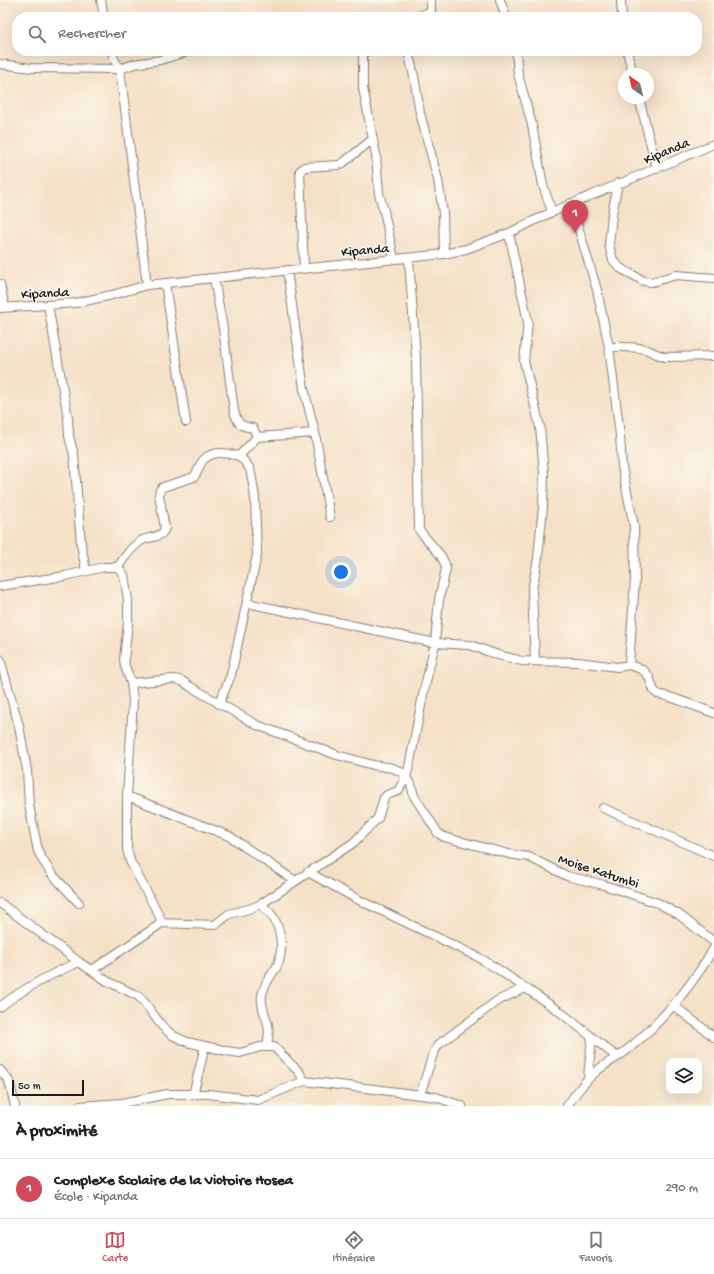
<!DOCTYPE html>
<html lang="fr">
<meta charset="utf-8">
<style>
body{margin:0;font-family:"Gochi Hand",sans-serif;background:#f2f2f2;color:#222}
.controls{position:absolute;right:12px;bottom:12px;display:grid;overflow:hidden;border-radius:8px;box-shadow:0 4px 16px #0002}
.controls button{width:36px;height:36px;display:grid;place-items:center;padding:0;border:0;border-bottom:1px solid #e0e0e0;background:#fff;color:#222;font:20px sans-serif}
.compass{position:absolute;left:618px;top:68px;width:36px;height:36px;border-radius:50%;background:#fff;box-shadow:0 4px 16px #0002;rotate:325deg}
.scale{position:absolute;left:12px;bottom:10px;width:72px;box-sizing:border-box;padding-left:4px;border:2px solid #1c1c1c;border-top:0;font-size:11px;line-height:14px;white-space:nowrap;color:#1c1c1c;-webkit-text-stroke:3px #fbf7ec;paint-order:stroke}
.you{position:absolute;left:341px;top:572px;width:14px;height:14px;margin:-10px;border:3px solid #fff;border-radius:50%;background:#1a73e8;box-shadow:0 0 0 6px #1a73e833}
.badge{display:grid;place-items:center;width:26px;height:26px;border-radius:50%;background:#d1495b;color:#fff;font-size:13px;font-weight:700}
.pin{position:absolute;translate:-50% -33px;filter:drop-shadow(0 1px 2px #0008)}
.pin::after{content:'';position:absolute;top:21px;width:14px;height:12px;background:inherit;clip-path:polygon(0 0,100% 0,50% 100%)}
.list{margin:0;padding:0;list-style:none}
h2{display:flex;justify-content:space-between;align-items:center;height:52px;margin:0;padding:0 16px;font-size:17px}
h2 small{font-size:13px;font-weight:400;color:#767676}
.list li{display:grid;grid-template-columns:26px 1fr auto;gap:12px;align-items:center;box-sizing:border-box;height:60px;padding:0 16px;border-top:1px solid #e0e0e0}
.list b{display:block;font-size:15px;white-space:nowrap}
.list p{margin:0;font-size:13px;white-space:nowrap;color:#767676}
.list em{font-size:13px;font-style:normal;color:#767676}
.icon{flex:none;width:22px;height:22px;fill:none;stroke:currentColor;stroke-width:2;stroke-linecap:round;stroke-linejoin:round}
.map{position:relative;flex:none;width:714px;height:1106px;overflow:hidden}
.search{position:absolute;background:#fff;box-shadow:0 4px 16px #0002;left:12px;right:12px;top:12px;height:44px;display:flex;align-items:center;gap:10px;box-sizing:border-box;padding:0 14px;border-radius:16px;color:#767676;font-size:15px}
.sheet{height:112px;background:#fff}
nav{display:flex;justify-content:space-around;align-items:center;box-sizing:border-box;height:56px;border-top:1px solid #e0e0e0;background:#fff;font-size:11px;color:#767676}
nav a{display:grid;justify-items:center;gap:2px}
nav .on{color:#d1495b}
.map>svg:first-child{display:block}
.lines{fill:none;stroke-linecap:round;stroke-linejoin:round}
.street-casing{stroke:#887e72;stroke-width:10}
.street{stroke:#fff;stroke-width:8}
.labels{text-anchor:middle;stroke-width:3;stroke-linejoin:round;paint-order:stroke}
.street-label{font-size:14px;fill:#1c1c1c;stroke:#fbf7ec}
</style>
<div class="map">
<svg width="714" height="1106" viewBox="0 0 714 1106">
<rect width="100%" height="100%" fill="#fbf7ec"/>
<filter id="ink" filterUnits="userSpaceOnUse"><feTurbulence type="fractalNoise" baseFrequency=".025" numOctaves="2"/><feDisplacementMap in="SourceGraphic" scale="8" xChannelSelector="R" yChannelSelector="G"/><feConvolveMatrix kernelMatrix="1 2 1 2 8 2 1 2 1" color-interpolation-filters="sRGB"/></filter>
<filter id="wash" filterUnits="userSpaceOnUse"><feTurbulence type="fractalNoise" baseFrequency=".012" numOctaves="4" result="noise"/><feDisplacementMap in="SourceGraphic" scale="16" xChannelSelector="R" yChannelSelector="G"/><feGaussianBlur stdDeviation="0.9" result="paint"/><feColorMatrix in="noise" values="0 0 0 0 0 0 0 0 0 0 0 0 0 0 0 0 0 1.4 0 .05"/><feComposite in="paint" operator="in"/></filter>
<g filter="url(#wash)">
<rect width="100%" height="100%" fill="#f5e1c7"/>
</g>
<g filter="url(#ink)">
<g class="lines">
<defs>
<path id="street" d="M101,0L104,17
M500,0L506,17
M621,0L622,17
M417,17L431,11V0
M112,51L114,59L120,69L147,285
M363,51V88L376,155L379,194L384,211L394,259
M408,51L414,76L420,113L438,180L443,213L444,254
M516,51L518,74L532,125L543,185L552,212
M627,51L633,74
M0,64L32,68L120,69L134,64L160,60L190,51
M639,98L657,169
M618,183L612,214L609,245L613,260L620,268L644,281L652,282L676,275L714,278
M571,203L597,290L609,347L620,435L622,467L634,526L635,580L629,665
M509,233L528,322L524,361L540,427L544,473L543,506L538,558L532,590L535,661
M304,268L300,171L305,167L339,165L343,163L373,139
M287,270L304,389L315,433L330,517
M214,278L223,329L234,411C238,424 239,426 253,428L257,437
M165,283L186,422
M0,284L5,307
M48,305L68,418L69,436L74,455L81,544L86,571
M0,308L76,303L112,295L147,285L444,254L466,249L509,233L552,212L714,144
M609,347C620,347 633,346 645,349C652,351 658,356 666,357L714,356
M118,567C124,558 131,547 141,541C148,536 162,539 165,528L159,495L160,490L163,487L194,477C197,473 199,468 201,463C210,449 225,453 239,456L257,437L315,433
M0,586L65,576L104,567H118L124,575L128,600V623L124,659L125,666L131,683L133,701L127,796V849L130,861L159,915L161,921L159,925L92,970
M247,603L435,643L470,645L498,655L522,661L578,662L617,667L629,665L641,669L645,672L649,677L654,691L658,694L673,698L714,713
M0,659L19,726L27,770L29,805L38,851L42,859L51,873L79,903
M131,683L174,679L182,681L191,687L257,725L337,755L373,765L393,768L401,772L411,784L414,796L438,833L444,837L509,854L529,857L567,876L604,885L658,903L678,914L714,942
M219,704L231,675L257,555L255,498L252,479L250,469L245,462L239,456
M127,796L229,836L295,881
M603,808L714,856
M308,872L357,899L478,957L499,970L559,1011L617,1057
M0,903L79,962L107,981L138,996L144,1002L162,1026L172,1035L187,1042L227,1051L240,1053L260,1047H274L299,1072L304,1081
M261,904C265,908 270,912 273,917C282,931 284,954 276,968C270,977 264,984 262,995C260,1006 266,1015 268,1025C270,1032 268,1040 267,1046
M160,923L215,925L229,914L249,909L261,904L353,843L378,818L384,798L387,795L398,791L406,777L409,767L423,695L435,643L439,599L446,569L445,564L441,556L419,530L416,357L409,259
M673,1005L714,1037
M0,1007C24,988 51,974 79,962
M0,1070L9,1081L15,1106
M588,1078L592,1037
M193,1095L205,1046
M420,1095L432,1057L438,1045L497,1001L525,988
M80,1106L122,1103L168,1094H208L258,1100L304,1081L374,1089L436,1097L462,1106
M567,1106C577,1092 586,1079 599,1069C610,1061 622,1055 632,1046C664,1019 693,984 714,948"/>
</defs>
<!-- street casing -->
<use href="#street" class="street-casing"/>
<!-- street -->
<use href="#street" class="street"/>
</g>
</g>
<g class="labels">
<!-- street labels -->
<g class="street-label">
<text transform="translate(666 150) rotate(-23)" y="5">Kipanda</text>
<text transform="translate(365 249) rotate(-5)" y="5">Kipanda</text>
<text transform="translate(45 292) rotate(-3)" y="5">Kipanda</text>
<text transform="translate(599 870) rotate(18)" y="5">Moise Katumbi</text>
</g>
</g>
</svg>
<div class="controls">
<button><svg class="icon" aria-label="layers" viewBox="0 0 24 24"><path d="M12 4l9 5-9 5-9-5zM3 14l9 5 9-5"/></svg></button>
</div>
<svg class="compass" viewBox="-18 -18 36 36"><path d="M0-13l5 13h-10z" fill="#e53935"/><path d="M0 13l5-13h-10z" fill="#767676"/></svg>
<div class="scale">50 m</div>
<div class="you"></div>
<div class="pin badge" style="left:575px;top:233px">1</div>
<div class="search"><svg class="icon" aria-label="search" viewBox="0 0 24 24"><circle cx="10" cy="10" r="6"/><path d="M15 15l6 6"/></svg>Rechercher</div>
</div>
<section class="sheet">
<h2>À proximité<small></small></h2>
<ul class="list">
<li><span class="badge">1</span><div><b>Complexe Scolaire de la Victoire Hosea</b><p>École · Kipanda</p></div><em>290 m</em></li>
</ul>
</section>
<nav>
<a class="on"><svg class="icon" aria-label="map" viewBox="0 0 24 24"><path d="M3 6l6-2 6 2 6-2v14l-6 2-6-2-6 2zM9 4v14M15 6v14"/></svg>Carte</a>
<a><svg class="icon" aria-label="directions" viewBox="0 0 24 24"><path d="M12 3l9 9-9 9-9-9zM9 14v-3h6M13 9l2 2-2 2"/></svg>Itinéraire</a>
<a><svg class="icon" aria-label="saved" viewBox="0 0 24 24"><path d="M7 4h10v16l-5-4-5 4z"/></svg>Favoris</a>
</nav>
